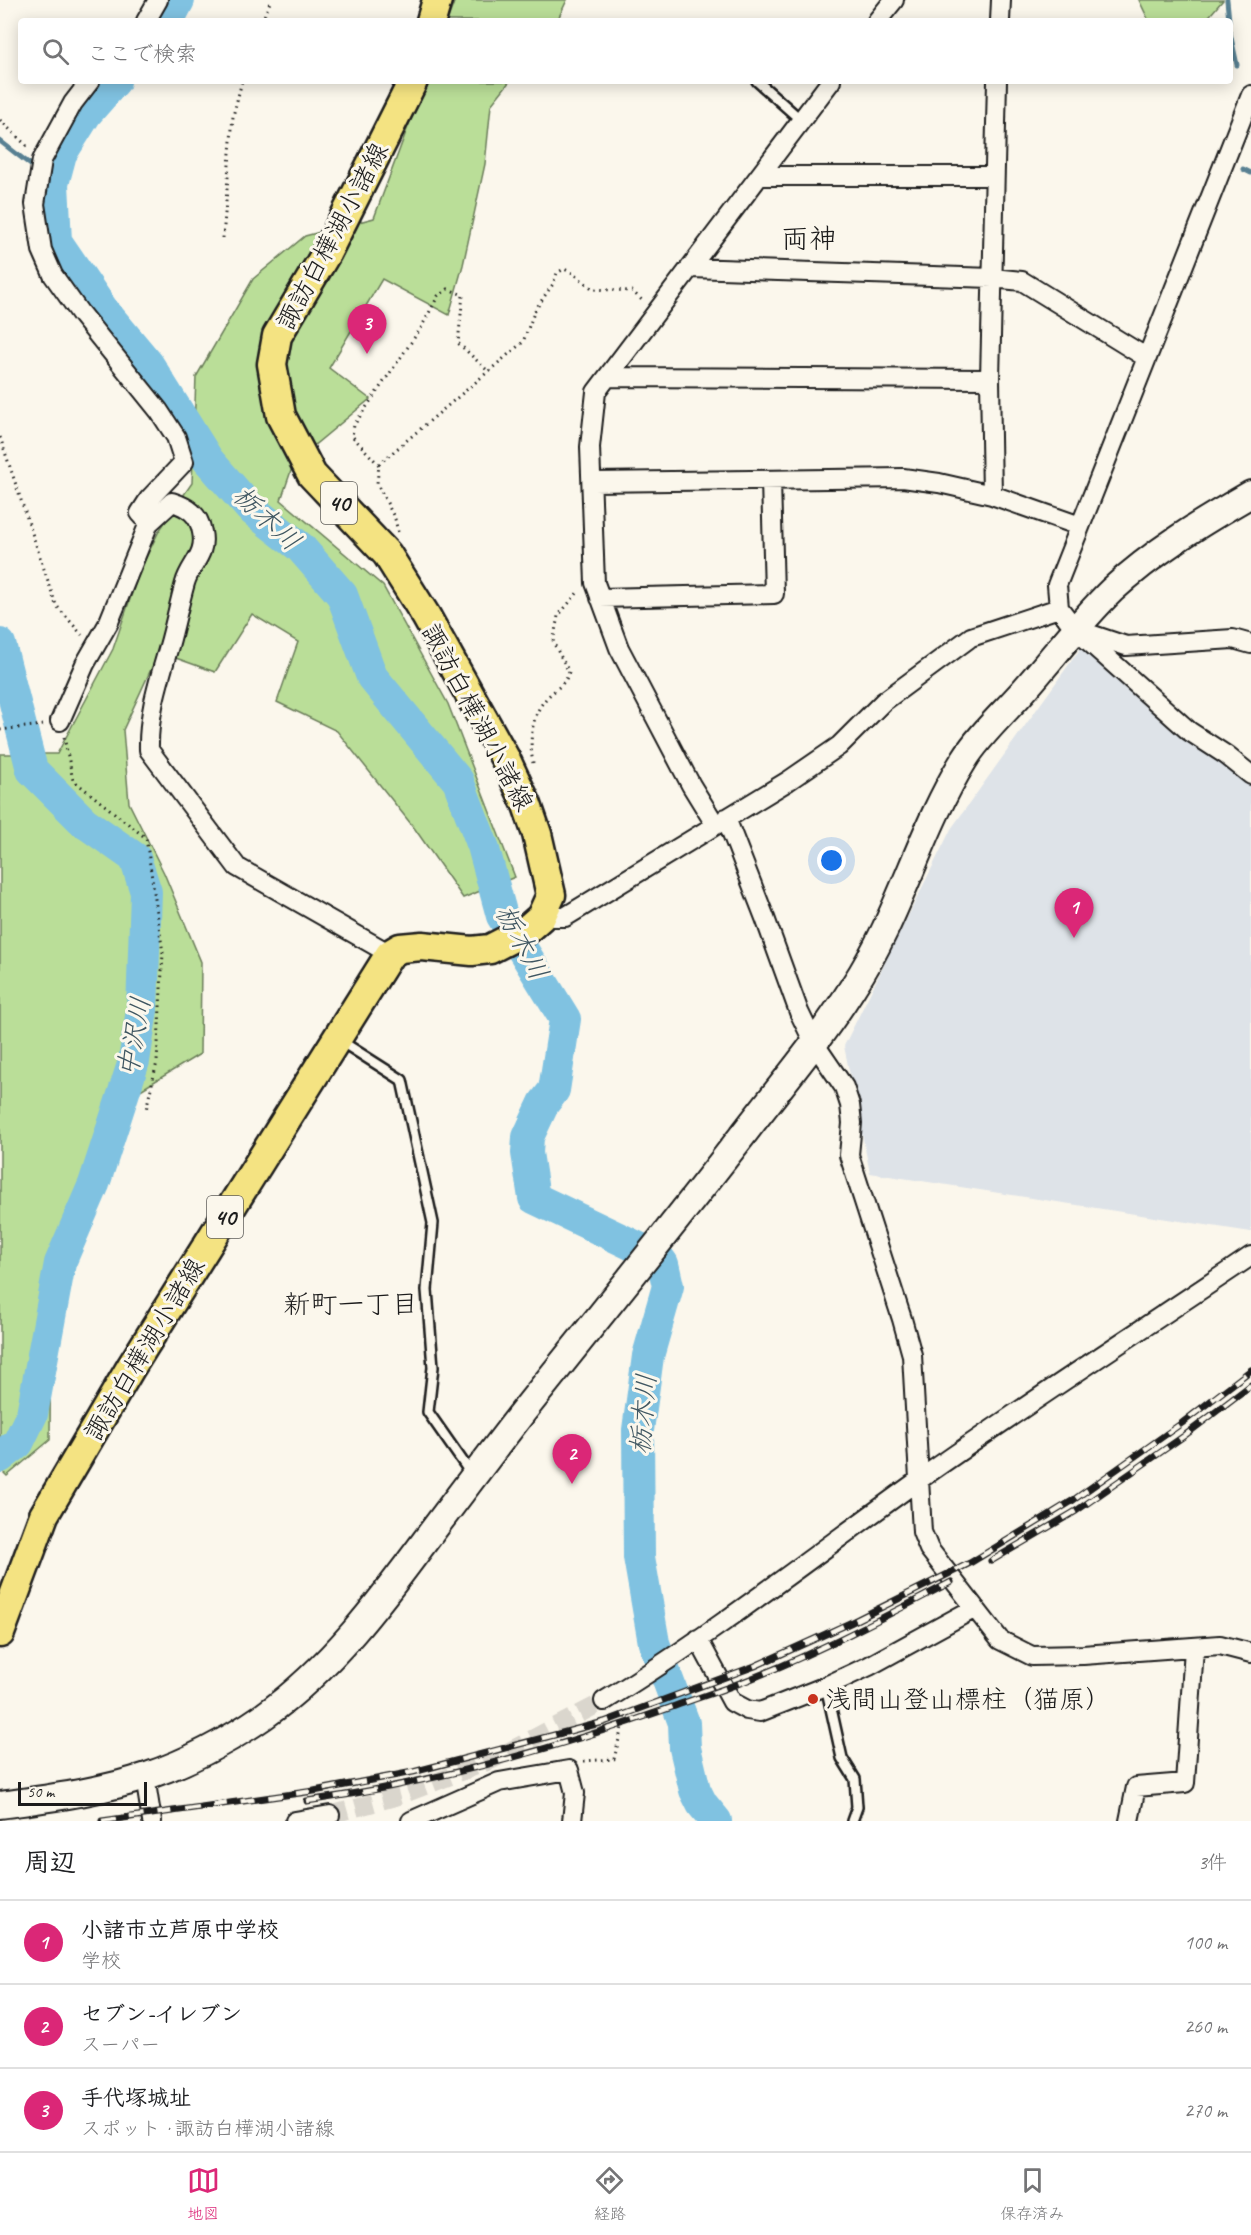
<!DOCTYPE html>
<html lang="ja">
<meta charset="utf-8">
<style>
body{margin:0;font-family:Caveat,"Klee One",sans-serif;background:#f6f6f6;color:#202124}
.scale{position:absolute;left:18px;bottom:15px;width:129px;box-sizing:border-box;padding-left:6px;border:3px solid #1c1c1c;border-top:0;font-size:16px;line-height:21px;white-space:nowrap;color:#1c1c1c;-webkit-text-stroke:4px #fbf7ec;paint-order:stroke}
.you{position:absolute;left:832px;top:861px;width:21px;height:21px;margin:-15px;border:4px solid #fff;border-radius:50%;background:#1a73e8;box-shadow:0 0 0 9px #1a73e833}
.badge{display:grid;place-items:center;width:39px;height:39px;border-radius:50%;background:#db2777;color:#fff;font-size:20px;font-weight:700}
.pin{position:absolute;translate:-50% -50px;filter:drop-shadow(0 2px 3px #0008)}
.pin::after{content:'';position:absolute;top:32px;width:21px;height:18px;background:inherit;clip-path:polygon(0 0,100% 0,50% 100%)}
.list{margin:0;padding:0;list-style:none}
h2{display:flex;justify-content:space-between;align-items:center;height:78px;margin:0;padding:0 24px;font-size:26px}
h2 small{font-size:20px;font-weight:400;color:#757577}
.list li{display:grid;grid-template-columns:39px 1fr auto;gap:18px;align-items:center;box-sizing:border-box;height:84px;padding:0 24px;border-top:2px solid #e0e0e0}
.list b{display:block;font-size:22px;white-space:nowrap}
.list p{margin:0;font-size:20px;white-space:nowrap;color:#757577}
.list em{font-size:20px;font-style:normal;color:#757577}
.icon{flex:none;width:33px;height:33px;fill:none;stroke:currentColor;stroke-width:2;stroke-linecap:round;stroke-linejoin:round}
.map{position:relative;flex:none;width:1251px;height:1821px;overflow:hidden}
.search{position:absolute;background:#fff;box-shadow:0 3px 15px #0003;left:18px;right:18px;top:18px;height:66px;display:flex;align-items:center;gap:15px;box-sizing:border-box;padding:0 21px;border-radius:6px;color:#757577;font-size:22px}
.sheet{height:330px;background:#fff}
nav{display:flex;justify-content:space-around;align-items:center;box-sizing:border-box;height:84px;border-top:2px solid #e0e0e0;background:#fff;font-size:16px;color:#757577}
nav a{display:grid;justify-items:center;gap:3px}
nav .on{color:#db2777}
.map>svg:first-child{display:block}
.built{fill:#dee3e8}
.green{fill:#bade98;stroke:#6b7d5a;stroke-width:1.5}
.lines{fill:none;stroke-linecap:round;stroke-linejoin:round}
.stream{stroke:#588092;stroke-width:5}
.river{stroke:#80c2e1;stroke-width:32}
.street-tunnel{stroke:#dad6cd;stroke-width:18;stroke-dasharray:18 9;stroke-linecap:butt}
.lane-casing{stroke:#1c1c1c;stroke-width:14}
.street-casing{stroke:#1c1c1c;stroke-width:22}
.secondary-casing{stroke:#1c1c1c;stroke-width:30}
.primary-casing{stroke:#1c1c1c;stroke-width:33}
.path{stroke:#1c1c1c;stroke-width:3;stroke-dasharray:1.5 4.5;stroke-linecap:butt}
.lane{stroke:#fbf7ec;stroke-width:9}
.street{stroke:#fbf7ec;stroke-width:18}
.secondary{stroke:#fbf7ec;stroke-width:26}
.primary{stroke:#f4e382;stroke-width:28}
.rail-casing{stroke:#1c1c1c;stroke-width:7}
.rail{stroke:#fbf7ec;stroke-width:4.5;stroke-dasharray:14;stroke-linecap:butt}
.poi-dot{fill:#c8321e;stroke:#fbf7ec;stroke-width:2}
.labels{text-anchor:middle;stroke-width:6;stroke-linejoin:round;paint-order:stroke}
.shield{fill:#fbf7ec;stroke:#5f5e5a;stroke-width:1.5}
.shield-label{font-size:24px;font-weight:bold;fill:#1c1c1c}
.street-label{font-size:26px;fill:#1c1c1c;stroke:#fbf7ec}
.poi-label{font-size:26px;fill:#1c1c1c;stroke:#fbf7ec;text-anchor:start}
.water-label{font-size:27px;font-style:italic;fill:#3f5661;stroke:#fbf7ec}
.neighbourhood-label{font-size:27px;fill:#1c1c1c;stroke:#fbf7ec}
.quarter-label{font-size:28px;fill:#1c1c1c;stroke:#fbf7ec}
</style>
<div class="map">
<svg width="1251" height="1821" viewBox="0 0 1251 1821">
<rect width="100%" height="100%" fill="#fbf7ec"/>
<filter id="ink" filterUnits="userSpaceOnUse"><feTurbulence type="fractalNoise" baseFrequency=".0167" numOctaves="2"/><feDisplacementMap in="SourceGraphic" scale="12" xChannelSelector="R" yChannelSelector="G"/><feConvolveMatrix kernelMatrix="1 2 1 2 8 2 1 2 1" color-interpolation-filters="sRGB"/></filter>
<g filter="url(#ink)">
<!-- built -->
<path class="built" d="M1076,630L1251,775V1232L870,1173L844,1046L951,829L1080,649Z"/>
<!-- green -->
<path class="green" d="M455,0H567L557,21H447Z
M1139,0H1223L1205,21H1149Z
M425,81H510L491,105L485,164L463,265L449,315L382,279L329,368L370,399L294,462L281,500L383,586L448,704L515,877L463,898L415,829L337,731L277,702L298,642L252,614L215,672L159,652L123,730L129,803L164,873L201,962L200,1054L109,1109L51,1254L50,1440L7,1476L0,1469V754H57L113,649L140,570L159,531L192,483L196,377L253,279L305,236L374,218Z"/>
<g class="lines">
<!-- stream -->
<path class="stream" d="M1227,0L1229,21
M1230,33L1237,65
M0,141L36,169
M1243,169L1251,173
M43,175L53,184"/>
<!-- river -->
<path class="river" d="M168,21L179,0
M115,81L86,114L61,154L53,184L56,241L103,310L148,364L208,460L250,508L300,547L342,595L372,677L458,781L483,846L502,916L565,1019L554,1090L544,1103L528,1137L527,1153L534,1198L658,1257L663,1264L668,1286L648,1356L638,1430L639,1557L654,1643L684,1723L685,1748L695,1790L702,1804L716,1821
M0,644L32,770L84,822L135,858L146,892L142,1010L134,1061L94,1184L60,1263L32,1414L18,1443L0,1457"/>
<!-- street-tunnel -->
<path class="street-tunnel" d="M330,1815L402,1795L492,1760L604,1701"/>
<defs>
<path id="lane" d="M757,81L802,121
M339,1040L402,1080L433,1223L427,1290L433,1367L428,1412L472,1475
M826,1686L842,1758L855,1779L857,1807L852,1821"/>
<path id="street" d="M146,21L158,0
M877,21L894,0
M1000,21L1001,0
M90,81L73,103L42,160L35,204L42,250L53,275L80,313L159,411L176,437L184,462L149,499L140,513L149,523
M1251,95L1057,585L1059,608L1076,630L1189,731L1226,755L1251,775
M760,176H994
M691,268L992,278L1022,281L1147,358
M608,377L990,379
M592,482L903,478L939,483L992,495L1080,526
M992,495L990,379L997,81
M600,598L774,594L771,480
M1084,632L1126,646L1233,639L1251,644
M60,721L85,664L108,624L149,523L172,502C188,507 199,514 202,532C207,555 190,564 185,583C179,604 175,625 169,646C159,681 148,713 149,750L237,867L390,954
M726,818L765,918L799,1012L814,1043L844,1087L850,1105L852,1123L849,1155L902,1319L912,1355L922,1532L929,1549L1000,1640L1032,1656L1083,1655L1220,1645L1251,1653
M715,824L691,785L619,648L595,583L590,447L596,392L831,81
M541,917H565L788,781L839,746L883,702L971,637L1059,608
M698,1639L732,1702L747,1710L760,1712L826,1686L869,1666L975,1608
M604,1701C712,1635 813,1556 916,1482C1026,1404 1140,1331 1251,1256
M145,1777L152,1821
M295,1821L330,1815
M411,1821L499,1782L569,1770L575,1793L572,1821
M1129,1821L1136,1787L1185,1783L1194,1648"/>
<path id="secondary" d="M0,1805C49,1798 100,1792 147,1776C188,1762 228,1741 264,1716C331,1668 380,1602 428,1537C458,1497 488,1457 519,1417C597,1319 676,1222 752,1123C787,1078 823,1035 853,987C900,916 919,832 964,760C979,735 1006,711 1025,689C1054,656 1081,620 1112,590C1153,552 1202,522 1251,494"/>
<path id="primary" d="M431,21L437,0
M0,1633L44,1515L131,1367L390,954L400,948L422,946L472,951L490,949L525,931L541,917L551,895L537,834L527,805L506,760L426,616L387,554L312,475L281,416L272,364L277,336L327,252L413,81"/>
</defs>
<!-- lane casing -->
<use href="#lane" class="lane-casing"/>
<!-- street casing -->
<use href="#street" class="street-casing"/>
<!-- secondary casing -->
<use href="#secondary" class="secondary-casing"/>
<!-- primary casing -->
<use href="#primary" class="primary-casing"/>
<!-- path -->
<path class="path" d="M262,21L271,0
M0,120L29,148
M223,238L233,116L242,81
M0,437L56,605L82,635
M379,464L523,342L535,310L553,284L557,273L564,269L573,273L593,289L632,291L644,302
M398,532L395,519L377,483L379,465L352,436L354,425L421,328L438,296L448,289L463,295L458,343L489,372
M0,730L43,725
M64,737L73,780L146,838L163,953L157,1062L146,1110
M533,763C529,743 531,716 545,700C553,690 565,686 569,672L553,642L558,616L579,591
M584,1761L614,1759L627,1707"/>
<!-- lane -->
<use href="#lane" class="lane"/>
<!-- street -->
<use href="#street" class="street"/>
<!-- secondary -->
<use href="#secondary" class="secondary"/>
<!-- primary -->
<use href="#primary" class="primary"/>
<defs>
<path id="rail" d="M991,1561L1076,1511L1184,1436L1251,1385
M307,1801C433,1783 555,1749 675,1706C703,1696 732,1687 760,1675C826,1648 888,1615 951,1582
M102,1821L314,1791L413,1772L604,1722L755,1666L850,1623L970,1563L1072,1501L1182,1423L1251,1370"/>
</defs>
<!-- rail casing -->
<use href="#rail" class="rail-casing"/>
<!-- rail -->
<use href="#rail" class="rail"/>
</g>
</g>
<!-- markers -->
<circle class="poi-dot" cx="813" cy="1699" r="6"/>
<g class="labels">
<!-- shield labels -->
<g class="shield">
<rect x="321" y="482" width="36" height="42" rx="4.5"/>
<rect x="207" y="1196" width="36" height="42" rx="4.5"/>
</g>
<g class="shield-label">
<text x="339" y="511">40</text>
<text x="225" y="1225">40</text>
</g>
<!-- street labels -->
<g class="street-label">
<text transform="translate(332 236) rotate(-62)" y="9">諏訪白樺湖小諸線</text>
<text transform="translate(478 717) rotate(62)" y="9">諏訪白樺湖小諸線</text>
<text transform="translate(144 1349) rotate(-59)" y="9">諏訪白樺湖小諸線</text>
</g>
<!-- poi labels -->
<g class="poi-label">
<text x="825" y="1708">浅間山登山標柱（猫原）</text>
</g>
<!-- water labels -->
<g class="water-label">
<text transform="translate(267 518) rotate(43)" y="9">栃木川</text>
<text transform="translate(522 942) rotate(62)" y="9">栃木川</text>
<text transform="translate(134 1037) rotate(-80)" y="9">中沢川</text>
<text transform="translate(643 1414) rotate(-85)" y="9">栃木川</text>
</g>
<!-- neighbourhood labels -->
<g class="neighbourhood-label">
<text x="351" y="1313">新町一丁目</text>
</g>
<!-- quarter labels -->
<g class="quarter-label">
<text x="809" y="248">両神</text>
</g>
</g>
</svg>
<div class="scale">50 m</div>
<div class="you"></div>
<div class="pin badge" style="left:1074px;top:938px">1</div>
<div class="pin badge" style="left:572px;top:1484px">2</div>
<div class="pin badge" style="left:367px;top:354px">3</div>
<div class="search"><svg class="icon" aria-label="search" viewBox="0 0 24 24"><circle cx="10" cy="10" r="6"/><path d="M15 15l6 6"/></svg>ここで検索</div>
</div>
<section class="sheet">
<h2>周辺<small>3件</small></h2>
<ul class="list">
<li><span class="badge">1</span><div><b>小諸市立芦原中学校</b><p>学校</p></div><em>100 m</em></li>
<li><span class="badge">2</span><div><b>セブン-イレブン</b><p>スーパー</p></div><em>260 m</em></li>
<li><span class="badge">3</span><div><b>手代塚城址</b><p>スポット · 諏訪白樺湖小諸線</p></div><em>270 m</em></li>
</ul>
</section>
<nav>
<a class="on"><svg class="icon" aria-label="map" viewBox="0 0 24 24"><path d="M3 6l6-2 6 2 6-2v14l-6 2-6-2-6 2zM9 4v14M15 6v14"/></svg>地図</a>
<a><svg class="icon" aria-label="directions" viewBox="0 0 24 24"><path d="M12 3l9 9-9 9-9-9zM9 14v-3h6M13 9l2 2-2 2"/></svg>経路</a>
<a><svg class="icon" aria-label="saved" viewBox="0 0 24 24"><path d="M7 4h10v16l-5-4-5 4z"/></svg>保存済み</a>
</nav>
